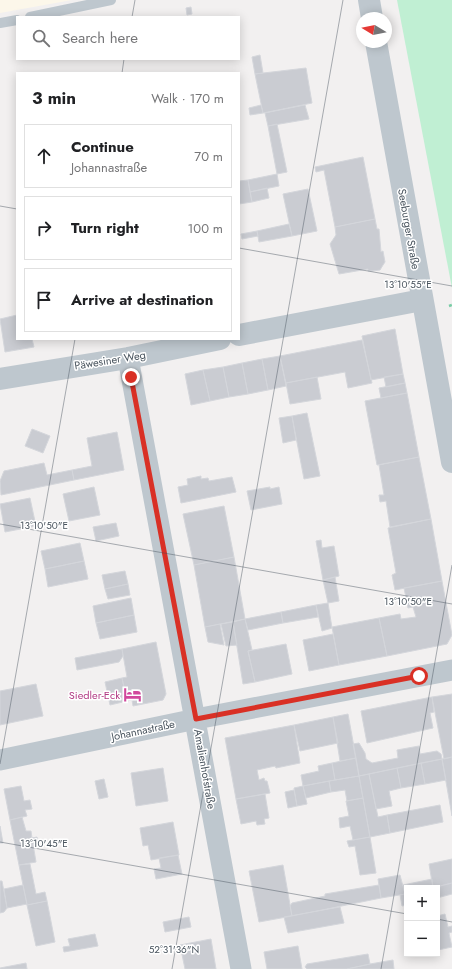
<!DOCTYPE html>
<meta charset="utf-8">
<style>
body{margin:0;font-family:Jost,sans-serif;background:#f6f6f6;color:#202124}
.controls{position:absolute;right:12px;bottom:12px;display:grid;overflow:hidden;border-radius:0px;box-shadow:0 2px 10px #0003}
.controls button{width:36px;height:36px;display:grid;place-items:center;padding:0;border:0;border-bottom:1px solid #e0e0e0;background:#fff;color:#202124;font:20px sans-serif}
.compass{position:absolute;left:356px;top:12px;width:36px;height:36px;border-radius:50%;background:#fff;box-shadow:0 2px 10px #0003;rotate:280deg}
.stop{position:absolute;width:12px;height:12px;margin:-9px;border:3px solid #d93025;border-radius:50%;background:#fff}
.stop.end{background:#d93025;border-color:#fff;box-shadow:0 1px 4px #0008}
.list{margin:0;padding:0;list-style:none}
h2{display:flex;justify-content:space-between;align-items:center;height:52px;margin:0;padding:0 16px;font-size:17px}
h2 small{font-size:13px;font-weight:400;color:#757577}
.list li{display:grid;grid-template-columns:26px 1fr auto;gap:12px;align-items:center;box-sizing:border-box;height:64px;margin:0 8px 8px;padding:0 8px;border:1px solid #e0e0e0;border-radius:0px}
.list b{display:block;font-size:15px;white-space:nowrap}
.list p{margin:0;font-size:13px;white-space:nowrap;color:#757577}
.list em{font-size:13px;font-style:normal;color:#757577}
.icon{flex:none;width:22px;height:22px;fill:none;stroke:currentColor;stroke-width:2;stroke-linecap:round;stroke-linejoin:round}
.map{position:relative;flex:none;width:452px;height:969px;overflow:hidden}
.search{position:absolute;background:#fff;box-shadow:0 2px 10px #0003;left:16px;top:16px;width:224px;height:44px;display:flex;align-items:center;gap:10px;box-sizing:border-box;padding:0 14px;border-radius:0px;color:#757577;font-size:15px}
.panel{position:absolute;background:#fff;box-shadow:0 2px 10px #0003;left:16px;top:72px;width:224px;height:268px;border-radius:0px}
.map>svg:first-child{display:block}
.commercial{fill:#fcf7ea}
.green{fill:#c0efd3}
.building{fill:#caccd2;stroke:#d4d6db}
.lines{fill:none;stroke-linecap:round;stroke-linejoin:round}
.path{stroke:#78cca5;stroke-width:2.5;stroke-dasharray:3 2;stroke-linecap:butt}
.service{stroke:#bec7ce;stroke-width:10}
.minor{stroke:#bec7ce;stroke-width:21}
.tertiary{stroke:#bec7ce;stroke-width:22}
.route{stroke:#d93025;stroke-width:5}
.ticks{fill:none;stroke:#48535d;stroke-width:1;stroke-opacity:0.45}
.labels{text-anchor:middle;stroke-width:3;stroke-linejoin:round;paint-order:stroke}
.street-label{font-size:11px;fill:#48535d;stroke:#fff}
.hotel-label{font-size:11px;fill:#b23c85;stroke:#fff;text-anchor:end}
.ticks-label{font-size:10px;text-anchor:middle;fill:#48535d;stroke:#fff;stroke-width:3;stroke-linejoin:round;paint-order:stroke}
</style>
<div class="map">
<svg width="452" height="969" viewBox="0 0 452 969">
<rect width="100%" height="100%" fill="#f2f0f0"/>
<!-- commercial -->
<path class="commercial" d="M0,0H72L0,13Z"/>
<!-- green -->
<path class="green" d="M397,0H452V288Z"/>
<!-- building -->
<path class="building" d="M191,7L192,14L187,15L186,8Z
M260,55L263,73L255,74L252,57Z
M306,68L312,103L263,113L255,74Z
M261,105L263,113L250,115L249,108Z
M305,105L309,119L268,126L265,113Z
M277,124L287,172L277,174L268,126Z
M363,157L375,219L335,227L324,170L316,172L315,167Z
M277,174L279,186L250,192L248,180Z
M248,180L252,202L239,204V181Z
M267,188L269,198L252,202L250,192Z
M308,189L317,231L292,236L283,194Z
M375,219L377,229H379L381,252L383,251L385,262L383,265L380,270L372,271H368V269L339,274L330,244L336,235L335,227Z
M289,224L292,236L259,242L257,231Z
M257,231L258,236L242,239L241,234Z
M17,315V339H32L34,347L5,352L0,319Z
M395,329L403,374L371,380L362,336Z
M362,340L372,383L348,388L345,372L286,383L280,356Z
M280,356L286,386L268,390L262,359Z
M262,359L268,390L248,394L242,363Z
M242,363L248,394L229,397L223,367Z
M223,367L229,397L210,401L203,370Z
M203,370L210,401L191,405L185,374Z
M403,374L405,383L386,387L384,377Z
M317,377L321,399L290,404L286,383Z
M405,383L407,393L381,398L379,388Z
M407,393L419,457L377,465L365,401Z
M307,413L320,476L304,479L292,416Z
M292,416L296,440L283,443L279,418Z
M32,429L50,436L43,453L25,446Z
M117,432L124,470L74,480L72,470L92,466L87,438Z
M419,457L431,519L390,527L386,501L380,502L379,495H384L379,465Z
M44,463L47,475L72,470L74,480L1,495L0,481L4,471Z
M201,476V479L208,478L209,481L232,477L236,492L181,503L178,487L188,485L187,479Z
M94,487L100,515L69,521L63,494Z
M270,487V489L279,487L282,504L251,510L247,491Z
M30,498L36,526L5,532L0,504Z
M224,506L234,557L194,565L183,514Z
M431,519L442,581L395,590L392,575L396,573L388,528Z
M116,523L119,536L96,541L93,527Z
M321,540L322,548L334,546L339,576L323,580L316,541Z
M80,543L84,561L45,569L41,551Z
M234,557L245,619L205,627L194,565Z
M84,561L88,579L48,587L45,569Z
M125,571L128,584L105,589L102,575Z
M335,577L339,601L328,603L323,580Z
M442,581L452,635L447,644L387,656L379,618L400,614L401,619L416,617L413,607L408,608L404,588Z
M128,584L130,595L108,599L105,589Z
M131,598L134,615L96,623L93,606Z
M328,603L332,628L322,631L316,605Z
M316,605L318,617L283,623L281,612Z
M281,612L283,623L248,630L245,619Z
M134,615L137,632L100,639L96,623Z
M379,618L387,656L339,665L332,627Z
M245,619L252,650L248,651L255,682L243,684L233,622Z
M233,622L237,645L226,646L221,624Z
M220,624L224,645L208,642L205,627Z
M333,634L339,665L309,671L303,640Z
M156,642L166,694L163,700L133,706L132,700L127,701L122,678L127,677L122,649Z
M286,644L292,674L255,682L248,651Z
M122,649L123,656L119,662L77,670L75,658Z
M122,678L127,701L110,705L105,682Z
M36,684L43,716L0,725V691Z
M452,694V757L444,759L432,697Z
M432,697L434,712L430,713L433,728L367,743L361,711Z
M348,714L356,758L340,761L333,717Z
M333,717L338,743L300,751L294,725Z
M294,725L300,763L276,768L275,766L257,770L259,780L264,778L265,781H267L270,793L236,799L225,738Z
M359,743L365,753L366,759L372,763L398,758L397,750L419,746L420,754L437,751L441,754L442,759L359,776L353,744Z
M452,757V816L442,759Z
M356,758L359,776L335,780L332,763Z
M442,759L446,780L425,784L421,763Z
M332,763L335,780L303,786L301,775L319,771L318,766Z
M421,763L425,784L401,788L397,768Z
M163,768L168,801L136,806L131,773Z
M397,768L401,788L389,791L392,806L376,809L369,774Z
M369,774L378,817L387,815L390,833L370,837L359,776Z
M359,776L363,798L347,801L345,790L331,792L329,781Z
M104,779L108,797L99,799L95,781Z
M329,781L331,792L306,798L303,786Z
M21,786L24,801L30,800L32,809L25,810L27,816L10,820L4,789Z
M303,786L307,804L297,806L294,788Z
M294,790L297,806L288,808L285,792Z
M265,794L269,818L264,819L265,824L257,825L256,821L241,824L236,799Z
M363,798L370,837L353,840L350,826L340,828L339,818L349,816L346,801Z
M440,805L443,822L390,833L387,815Z
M22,817L26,831H31L32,838L37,837L38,842L33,844L36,862L19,865L10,820Z
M173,822L179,855L151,860L148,845L143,846L140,828Z
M0,826L3,843H0Z
M370,837L376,873L360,875L355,846L349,847L347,841Z
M178,855L182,874L156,879L154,869L161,868L159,858Z
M452,859V883L433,888L429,864Z
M30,864L36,894L45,892L47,901L27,905L19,865Z
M283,865L292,916L259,922L249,871Z
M400,875L405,894L381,898L378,879Z
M432,879L433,888H407V894H405L403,885Z
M0,881H2L7,908L4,912L0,913Z
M452,883V894L437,898V888H431Z
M23,885L27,904L7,908L4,889Z
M379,885L381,898L292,916L290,906L292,903L325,896V894Z
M405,894H407V905L402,906L400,895Z
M47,901L55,942L36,946L27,905Z
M340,907L344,923L288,933L284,917Z
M445,914L448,927L452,926V932L449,933L452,947L438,950L437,916Z
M189,917L191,927L165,932L163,922Z
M95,934L98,946L64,952L63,947L70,946L68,939Z
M211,939L216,969H185L180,945Z
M298,946L302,969H267L264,952Z
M368,954L370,964L347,969H307L305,967L307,964Z
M393,960L394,969H347L370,964Z
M26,963L27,969H0V968Z"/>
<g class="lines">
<!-- path -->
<path class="path" d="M449,306L452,305"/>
<!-- service -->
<path class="service" d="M30,17L111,0
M0,23L17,20"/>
<!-- minor -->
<path class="minor" d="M128,358L241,969
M0,760L196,719L452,670"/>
<!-- tertiary -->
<path class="tertiary" d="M369,0L372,18
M376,42L452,462
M239,335L422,300
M0,379L128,358L220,339"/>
</g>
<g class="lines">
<!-- route -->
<path class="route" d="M131,377L196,719L419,676"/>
</g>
<!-- ticks -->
<path class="ticks" d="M132,17L135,0M122,73L124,59M0,206L17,209M239,248L452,286M0,524L452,604M0,764L75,339M0,842L407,914M437,919L452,922M172,969L343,0M381,969L452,565"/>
<!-- icons -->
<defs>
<symbol id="hotel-bare" viewBox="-9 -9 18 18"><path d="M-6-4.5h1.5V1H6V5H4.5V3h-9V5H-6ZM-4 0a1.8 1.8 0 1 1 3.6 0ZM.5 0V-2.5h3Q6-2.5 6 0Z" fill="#d1479c" stroke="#fff" stroke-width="2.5" paint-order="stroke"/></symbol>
</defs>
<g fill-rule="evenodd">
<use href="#hotel-bare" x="120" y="682" width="25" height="25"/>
</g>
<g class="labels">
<!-- street labels -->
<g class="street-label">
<text transform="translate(409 229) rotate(80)" y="4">Seeburger Straße</text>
<text transform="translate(110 360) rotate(-9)" y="4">Päwesiner Weg</text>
<text transform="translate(143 730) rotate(-12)" y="4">Johannastraße</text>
<text transform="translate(205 769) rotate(80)" y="4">Amalienhofstraße</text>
</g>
<!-- hotel labels -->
<g class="hotel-label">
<text x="120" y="699">Siedler-Eck</text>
</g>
</g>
<g class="ticks-label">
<text x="408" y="288">13°10'55"E</text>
<text x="44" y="529">13°10'50"E</text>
<text x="408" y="605">13°10'50"E</text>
<text x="44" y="847">13°10'45"E</text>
<text x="174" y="953">52°31'36"N</text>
</g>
</svg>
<div class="controls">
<button>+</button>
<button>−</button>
</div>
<svg class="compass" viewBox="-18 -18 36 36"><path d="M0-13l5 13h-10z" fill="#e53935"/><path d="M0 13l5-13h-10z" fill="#757577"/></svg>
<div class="stop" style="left:419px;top:676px"></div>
<div class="stop end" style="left:131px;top:377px"></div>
<div class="search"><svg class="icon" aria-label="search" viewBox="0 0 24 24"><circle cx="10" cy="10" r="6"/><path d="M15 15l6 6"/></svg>Search here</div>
<section class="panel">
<h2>3 min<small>Walk · 170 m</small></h2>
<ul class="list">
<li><svg class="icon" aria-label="ahead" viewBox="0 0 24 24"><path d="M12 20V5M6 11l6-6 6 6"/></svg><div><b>Continue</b><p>Johannastraße</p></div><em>70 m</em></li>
<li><svg class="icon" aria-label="right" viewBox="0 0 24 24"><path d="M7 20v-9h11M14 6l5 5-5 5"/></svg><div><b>Turn right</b></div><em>100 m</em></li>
<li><svg class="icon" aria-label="arrive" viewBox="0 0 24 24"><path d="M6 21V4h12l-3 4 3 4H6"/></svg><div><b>Arrive at destination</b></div></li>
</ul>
</section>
</div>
